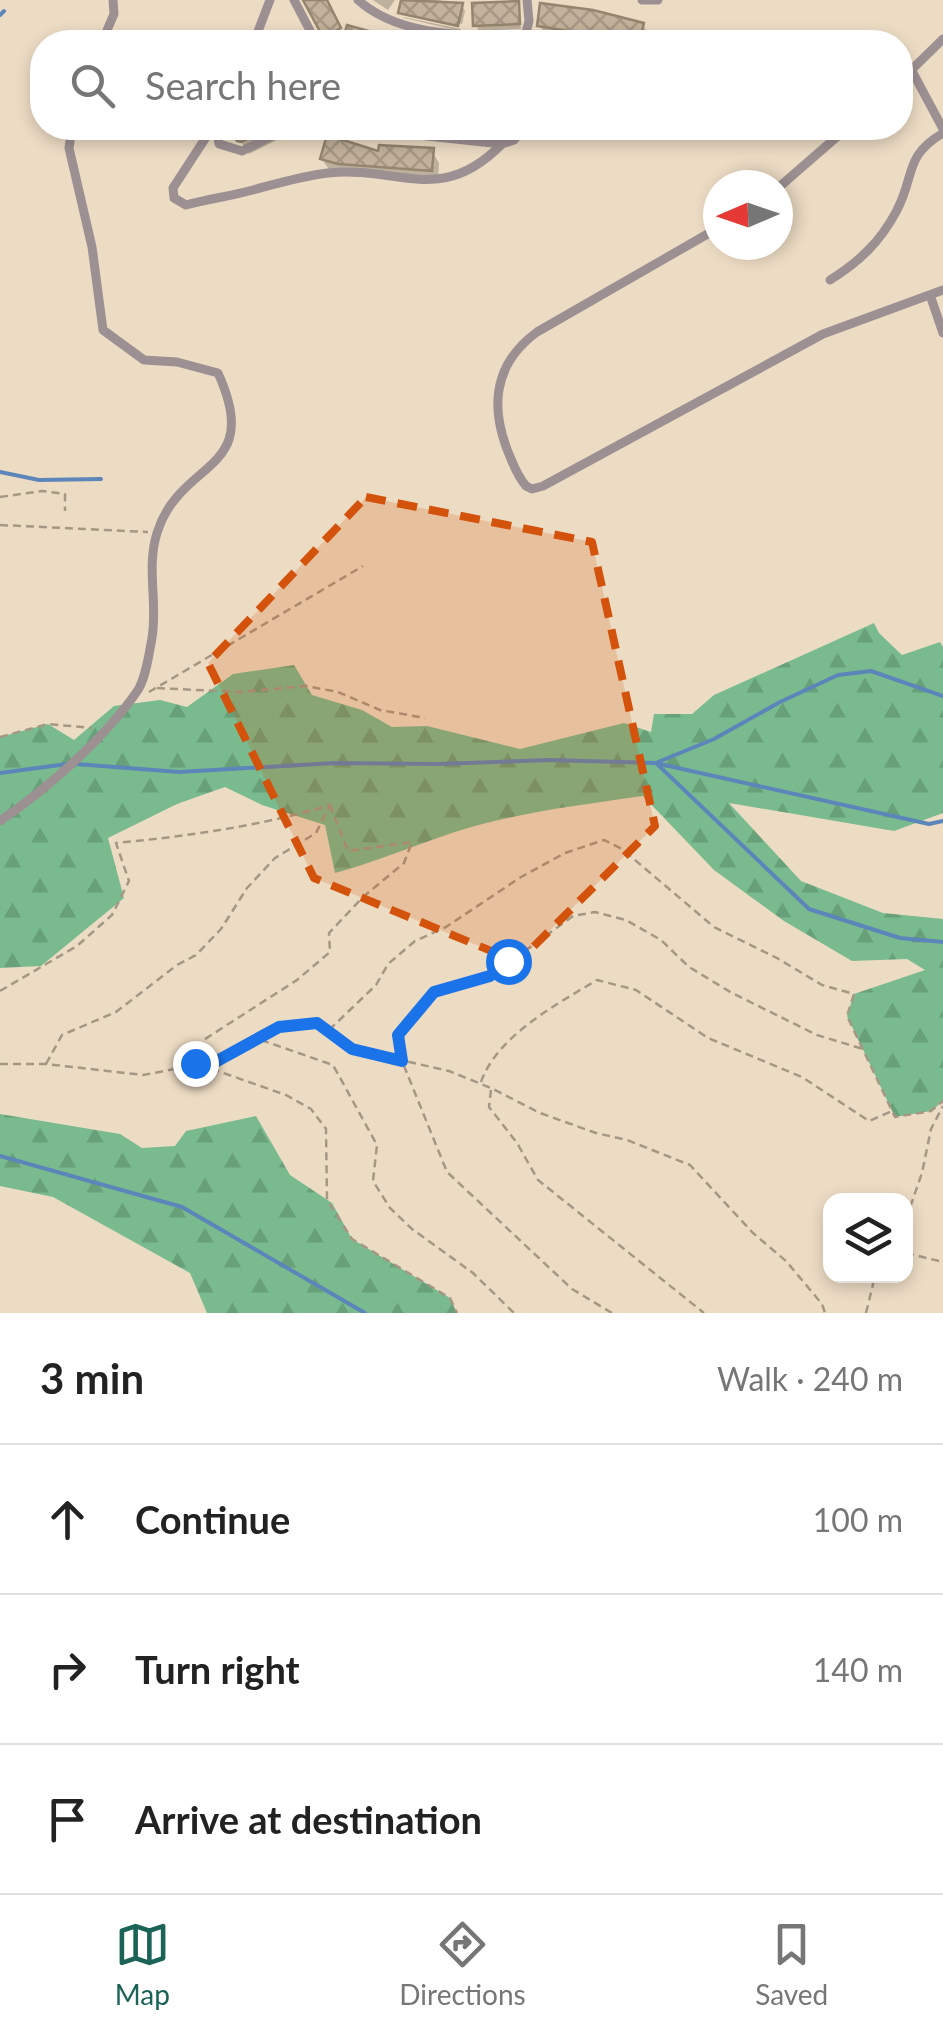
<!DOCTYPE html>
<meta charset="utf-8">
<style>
body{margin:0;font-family:Lato,sans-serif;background:#f6f6f6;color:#222}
.controls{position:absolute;right:30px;bottom:30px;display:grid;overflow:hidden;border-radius:20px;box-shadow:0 5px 15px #0003}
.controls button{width:90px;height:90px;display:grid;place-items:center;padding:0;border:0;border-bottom:2px solid #e0e0e0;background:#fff;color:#222;font:50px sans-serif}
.compass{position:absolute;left:703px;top:170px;width:90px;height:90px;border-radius:50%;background:#fff;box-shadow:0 5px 15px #0003;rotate:268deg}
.stop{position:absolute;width:30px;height:30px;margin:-22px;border:8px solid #1a73e8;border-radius:50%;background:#fff}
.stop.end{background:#1a73e8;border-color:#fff;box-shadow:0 2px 10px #0008}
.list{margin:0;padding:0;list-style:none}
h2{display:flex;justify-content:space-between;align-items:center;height:130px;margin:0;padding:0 40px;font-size:42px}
h2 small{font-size:32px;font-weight:400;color:#767676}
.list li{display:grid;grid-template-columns:65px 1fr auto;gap:30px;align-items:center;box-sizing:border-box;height:150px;padding:0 40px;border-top:2px solid #e0e0e0}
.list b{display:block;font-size:38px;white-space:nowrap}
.list em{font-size:32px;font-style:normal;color:#767676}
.icon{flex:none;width:55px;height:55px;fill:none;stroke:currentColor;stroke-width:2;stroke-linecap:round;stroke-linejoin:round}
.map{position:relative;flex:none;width:943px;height:1313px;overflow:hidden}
.search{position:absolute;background:#fff;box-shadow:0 5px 15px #0003;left:30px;right:30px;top:30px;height:110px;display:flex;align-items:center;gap:25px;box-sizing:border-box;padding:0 35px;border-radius:40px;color:#767676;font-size:38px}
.sheet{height:580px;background:#fff}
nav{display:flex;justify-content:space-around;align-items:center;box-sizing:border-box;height:140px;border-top:2px solid #e0e0e0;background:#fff;font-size:28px;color:#767676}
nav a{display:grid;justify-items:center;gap:5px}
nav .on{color:#1b6357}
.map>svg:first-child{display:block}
.forest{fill:url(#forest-firs)}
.shadow{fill:#0003}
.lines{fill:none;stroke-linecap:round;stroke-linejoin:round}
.stream{stroke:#5c85b9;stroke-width:4}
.building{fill:url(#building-cross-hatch);stroke:#95856f;stroke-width:2.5}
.path{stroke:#a49784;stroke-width:2.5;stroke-dasharray:8 5;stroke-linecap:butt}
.minor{stroke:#9d9093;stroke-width:9}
.route{stroke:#1a73e8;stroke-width:12}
.marked{fill:#d3520c;fill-opacity:0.2;stroke:#d3520c;stroke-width:8;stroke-dasharray:20 12;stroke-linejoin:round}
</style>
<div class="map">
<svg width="943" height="1313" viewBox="0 0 943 1313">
<defs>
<pattern id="forest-firs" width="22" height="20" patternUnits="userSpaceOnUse" patternTransform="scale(2.5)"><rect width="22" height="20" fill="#79bb8f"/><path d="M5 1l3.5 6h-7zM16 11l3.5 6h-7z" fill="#68a07a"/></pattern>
<pattern id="building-cross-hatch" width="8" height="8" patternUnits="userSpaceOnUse" patternTransform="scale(2.5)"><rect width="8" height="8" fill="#c3b19b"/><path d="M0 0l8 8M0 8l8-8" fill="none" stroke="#a79784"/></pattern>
</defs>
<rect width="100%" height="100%" fill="#eddcc4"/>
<!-- forest -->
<path class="forest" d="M874,623L879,633L902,655L940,642L943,647V813L894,831L729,803L801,881L883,913L943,919V1101L931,1111L895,1117L847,1016L854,994L925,970L907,959L852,961L784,921L714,870L643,796C580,805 513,813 452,833C413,846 375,862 335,873L325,825L262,805L225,787L177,804L108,838L124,898L41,966L0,968V737L48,724L74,740L114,706L160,700L187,707L233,674L294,665L312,695L362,710L392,727L427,726L520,749L624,723L651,732L654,714H692L714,695Z
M0,1114L120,1134L142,1148L175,1146L186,1131L256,1116L290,1175L332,1203L352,1239L450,1298L457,1313H207L190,1273L53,1197L0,1186Z"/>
<!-- shadow -->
<path class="shadow" d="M305,0H325L342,34L328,41Z
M373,0H395L388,10Z
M404,0H438L462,5L465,11L462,24L401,13Z
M518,4L521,29L479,31L476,25Z
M403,17L461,29L460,31L404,18Z
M643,25L646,30L643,42H613L543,31L540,26Z
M232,128H285L289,134L249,154Z
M357,128H505L500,146L445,133V136Z
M432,151L439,163L438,182L346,176L330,171L322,159Z"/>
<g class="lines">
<!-- stream -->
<path class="stream" d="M0,15L4,11
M0,472L39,480L101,479
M658,762L714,739L780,702L838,675L871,671L943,696
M76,764L179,772L335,763L437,764L550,760L656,763L809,909L900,938L943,942
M660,764L929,824L943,821
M0,773L67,764
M0,1156L182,1207L365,1313"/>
</g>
<!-- building -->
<path class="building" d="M303,0H327L341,28L323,37Z
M401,0L463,3L458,26L398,13Z
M519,1L520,24L473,26L472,3Z
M540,3L593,10L644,23L639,42L537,26Z
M347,25L401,40L400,42H342Z
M229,128H270L241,142L237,141Z
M327,135L378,151L379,145L434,148L432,171L338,164L320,159Z"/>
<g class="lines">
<!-- path -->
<path class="path" d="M0,497L42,491L65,494V511
M0,525L148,532
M157,688L239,692L306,686L338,692L380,710L425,718
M149,692L363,566
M0,737L48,724L92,728
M330,805L348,851L412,842L404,863L363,897L329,933L330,952L297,980L202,1041L195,1063L286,1095L311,1109L326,1129L327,1200L352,1239L450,1298L457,1313
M0,991L77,946L112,915L129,881L116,843C189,836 261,826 330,805L316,833L275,858L247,888L221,929L196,955L177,965L116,1012L62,1035L46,1064
M329,1030L376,985L388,964L415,941L446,927L521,877L565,853L604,840L622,849L714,927L777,958L822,985L854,994L847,1016L895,1117L931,1111L943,1101
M261,1040L333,1065L377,1145L373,1181L390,1208L412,1229L473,1273L514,1313
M0,1064H46L143,1075L217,1061L279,1027L317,1023L352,1049L449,1071L491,1088L540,1113L596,1133L627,1140L690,1165L753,1233L786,1261L822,1304L825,1313
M481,1082C497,1036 557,1004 597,980L636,990L708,1038L802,1077L869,1121L892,1111
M491,1090L489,1107L517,1143L538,1180L704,1313
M906,1219L922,1173L931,1129L943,1106
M906,1253L943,1262
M612,1313L572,1289L447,1172L402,1061L399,1035L434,992L490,976L573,916L595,912L626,920L661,940L689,967L732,993L817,1035L863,1049
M866,1313L875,1276"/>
<!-- minor -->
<path class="minor" d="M294,0L316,42
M358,0C409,46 497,31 561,42
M642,0H658
M525,36L529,21L527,0
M102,42L114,14L113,0
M254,42L270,0
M912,71L943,129
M900,81L943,39
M212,128L173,188L174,198L186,205C208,199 231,196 253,190C279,183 302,176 328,173C399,165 440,207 502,144
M216,128L219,144L242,151L287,128
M352,128L502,144L514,140L523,128
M778,188L847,128
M718,228L537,332C491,366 490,411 511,459C515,469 519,478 526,486L532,489L543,486L823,334L943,290
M830,280C859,262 880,242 896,212C916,175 903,157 943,133
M930,295L943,333
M0,821C47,789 106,737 138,690C146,677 149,654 152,638C158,603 146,568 157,533C180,458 264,474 218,373L177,362L144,360L103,330L92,247L69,148L72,128"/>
</g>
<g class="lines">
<!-- route -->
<path class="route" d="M195,1063L217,1061L279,1027L317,1023L352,1049L402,1061L398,1035L434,992L490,976L508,961"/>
</g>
<!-- marked area -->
<path class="marked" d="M366,497L592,542L655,826L518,962L314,878L208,663Z"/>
</svg>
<div class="controls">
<button><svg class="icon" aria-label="layers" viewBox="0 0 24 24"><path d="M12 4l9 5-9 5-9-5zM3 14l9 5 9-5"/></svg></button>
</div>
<svg class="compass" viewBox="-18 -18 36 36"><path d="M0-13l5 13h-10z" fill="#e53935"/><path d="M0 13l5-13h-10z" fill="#767676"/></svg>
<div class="stop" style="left:508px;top:961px"></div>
<div class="stop end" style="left:195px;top:1063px"></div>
<div class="search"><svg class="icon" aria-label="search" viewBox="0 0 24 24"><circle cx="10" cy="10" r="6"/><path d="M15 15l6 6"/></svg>Search here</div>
</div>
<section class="sheet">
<h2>3 min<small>Walk · 240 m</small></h2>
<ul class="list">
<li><svg class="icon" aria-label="ahead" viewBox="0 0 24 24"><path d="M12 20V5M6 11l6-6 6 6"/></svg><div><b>Continue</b></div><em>100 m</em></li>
<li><svg class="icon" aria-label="right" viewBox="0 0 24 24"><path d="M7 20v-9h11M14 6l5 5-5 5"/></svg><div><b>Turn right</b></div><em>140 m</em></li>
<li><svg class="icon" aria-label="arrive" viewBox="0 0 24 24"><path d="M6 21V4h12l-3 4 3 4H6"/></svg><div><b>Arrive at destination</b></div></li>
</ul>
</section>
<nav>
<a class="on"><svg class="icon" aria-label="map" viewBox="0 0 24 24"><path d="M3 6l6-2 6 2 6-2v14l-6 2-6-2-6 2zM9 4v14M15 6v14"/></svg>Map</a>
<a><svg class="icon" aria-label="directions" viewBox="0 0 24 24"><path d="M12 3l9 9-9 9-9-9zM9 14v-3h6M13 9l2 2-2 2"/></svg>Directions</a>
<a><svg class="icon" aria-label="saved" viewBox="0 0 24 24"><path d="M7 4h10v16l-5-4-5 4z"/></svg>Saved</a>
</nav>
